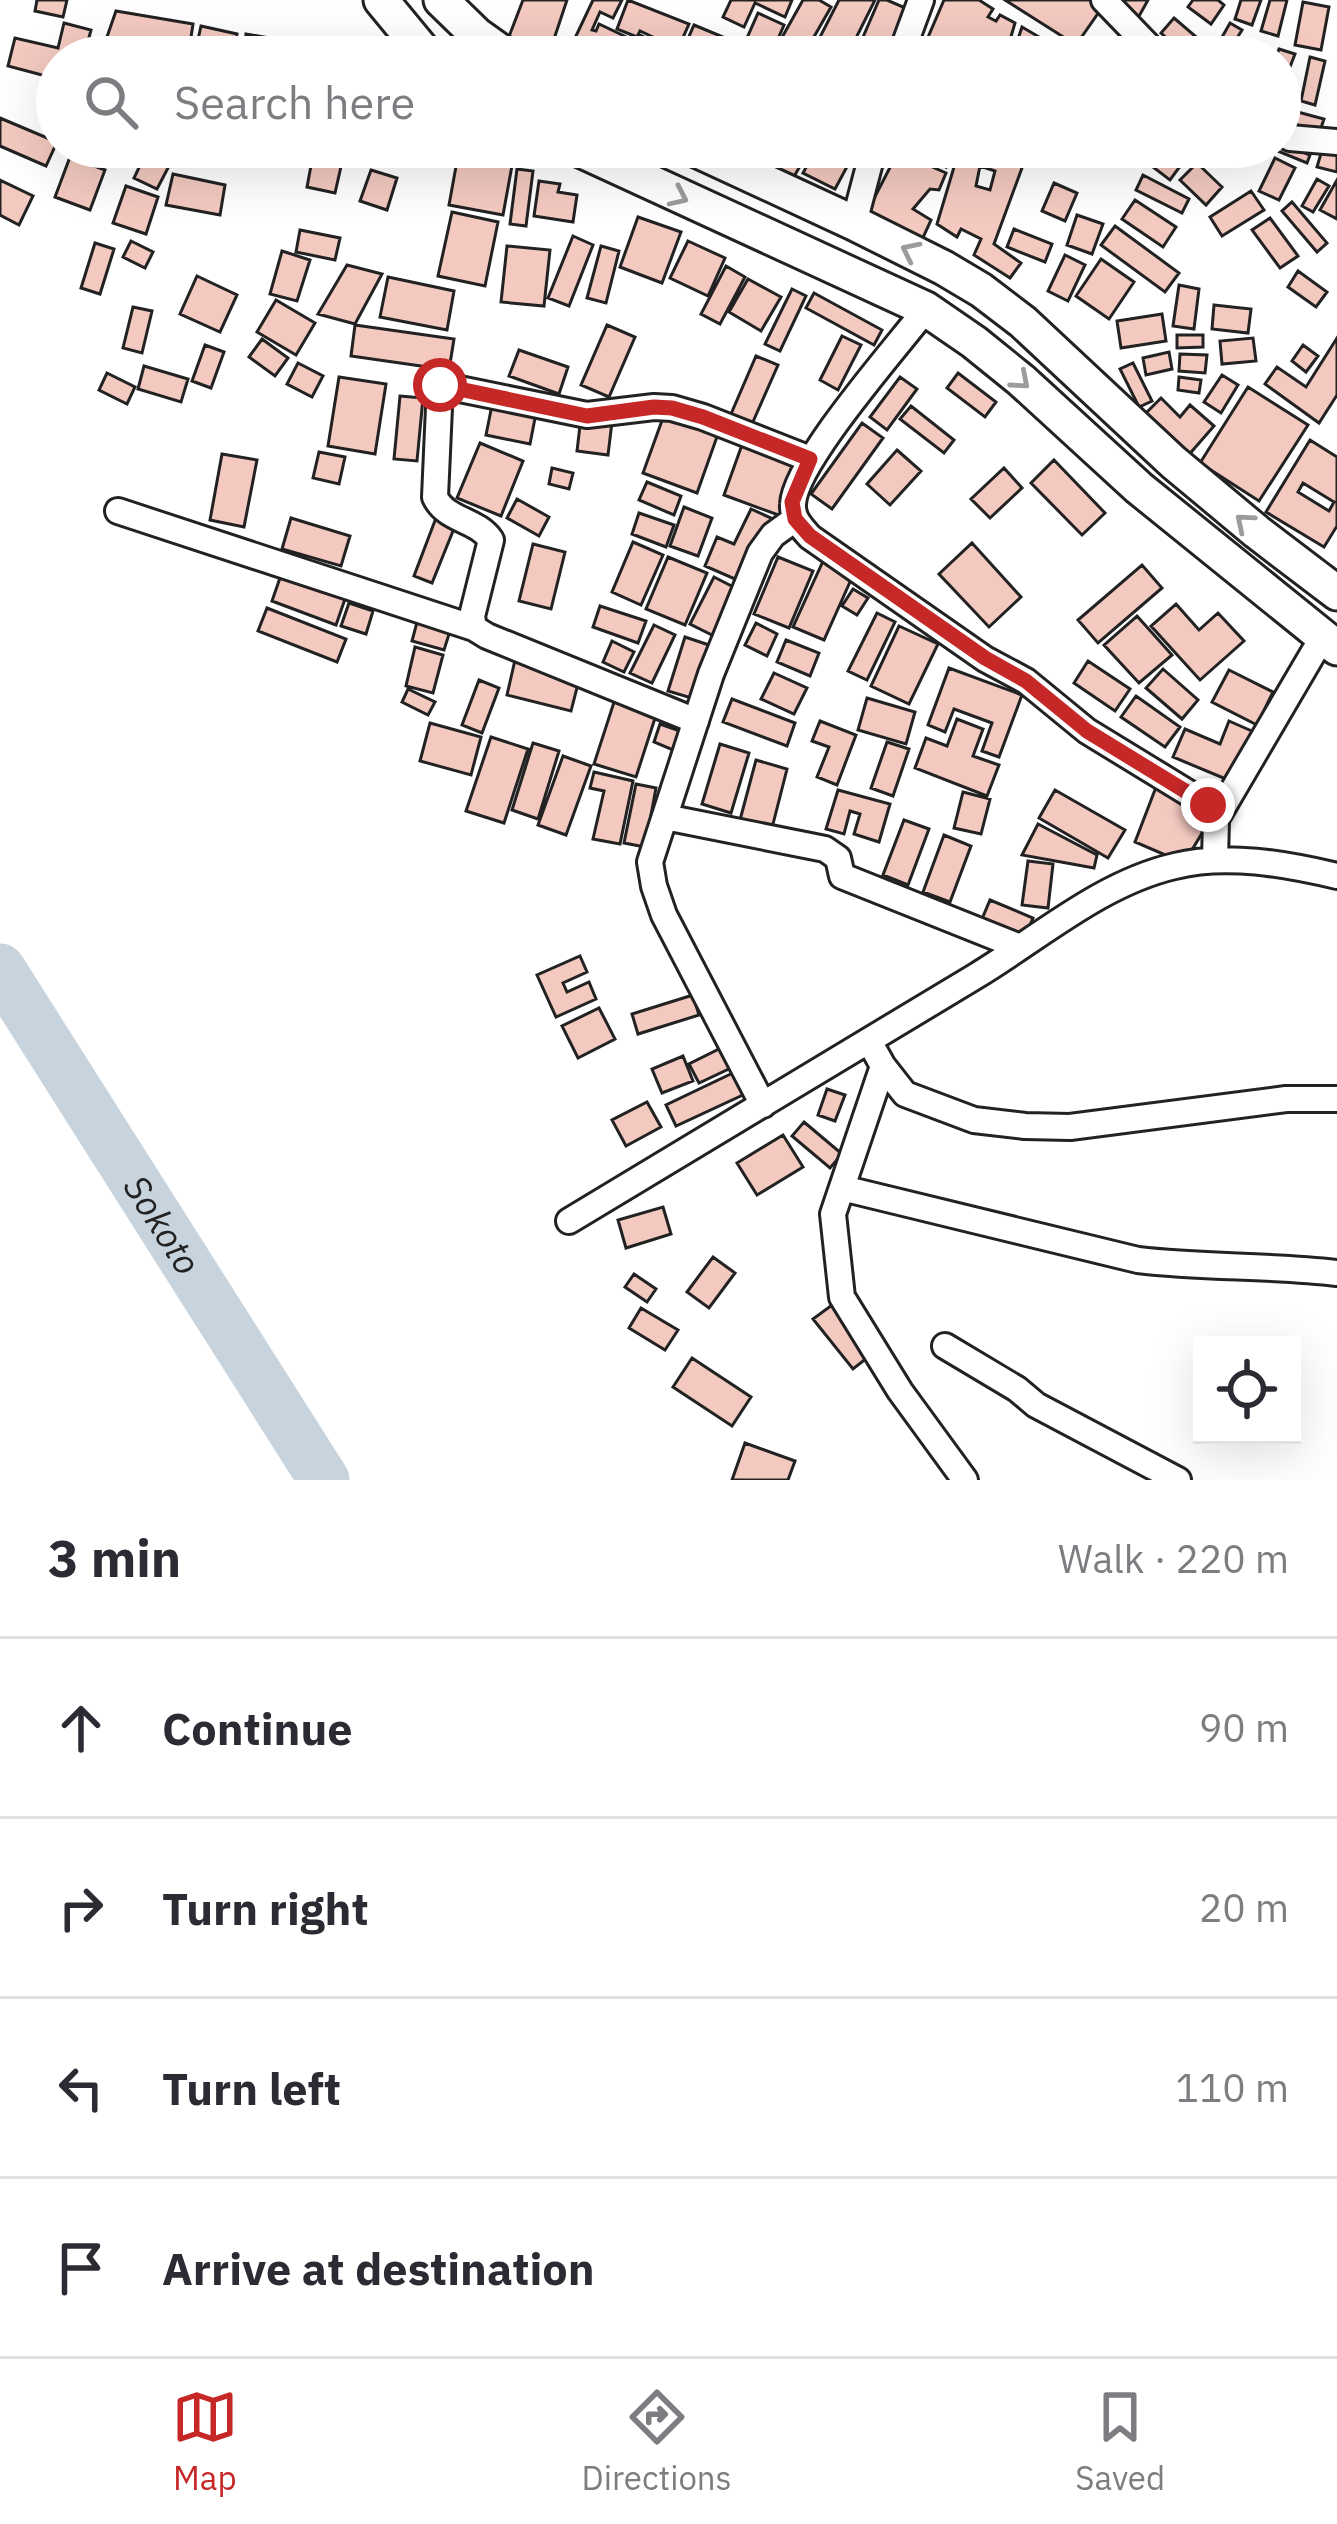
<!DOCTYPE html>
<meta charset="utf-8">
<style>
body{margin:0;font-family:"IBM Plex Sans",sans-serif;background:#f7f7f7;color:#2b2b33}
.controls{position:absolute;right:36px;bottom:36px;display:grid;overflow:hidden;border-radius:0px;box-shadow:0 12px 48px #0002}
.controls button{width:108px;height:108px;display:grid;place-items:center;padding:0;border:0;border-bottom:3px solid #e1e1e2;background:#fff;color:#2b2b33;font:60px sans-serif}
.stop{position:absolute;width:36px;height:36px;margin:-27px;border:9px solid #c62828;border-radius:50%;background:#fff}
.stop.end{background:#c62828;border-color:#fff;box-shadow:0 3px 12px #0008}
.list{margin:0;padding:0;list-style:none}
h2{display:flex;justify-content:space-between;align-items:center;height:156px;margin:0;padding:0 48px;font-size:51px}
h2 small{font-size:39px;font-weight:400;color:#7c7c81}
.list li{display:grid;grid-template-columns:78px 1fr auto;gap:36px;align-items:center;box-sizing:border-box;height:180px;padding:0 48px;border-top:3px solid #e1e1e2}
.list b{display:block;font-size:45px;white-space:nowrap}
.list em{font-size:39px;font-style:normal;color:#7c7c81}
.icon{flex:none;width:66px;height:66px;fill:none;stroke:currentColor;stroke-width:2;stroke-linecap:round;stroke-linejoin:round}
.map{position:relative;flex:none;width:1337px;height:1480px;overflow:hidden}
.search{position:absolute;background:#fff;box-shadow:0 12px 48px #0002;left:36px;right:36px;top:36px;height:132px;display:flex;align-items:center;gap:30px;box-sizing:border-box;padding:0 42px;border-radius:66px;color:#7c7c81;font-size:45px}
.sheet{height:876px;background:#fff}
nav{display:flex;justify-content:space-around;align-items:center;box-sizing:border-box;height:168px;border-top:3px solid #e1e1e2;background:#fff;font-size:33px;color:#7c7c81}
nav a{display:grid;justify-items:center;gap:6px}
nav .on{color:#c62828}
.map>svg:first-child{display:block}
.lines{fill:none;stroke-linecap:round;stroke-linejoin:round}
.river{stroke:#c7d3dd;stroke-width:51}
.building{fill:#f3c9c0;stroke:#222;stroke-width:3;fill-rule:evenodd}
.minor-casing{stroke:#222;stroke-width:30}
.tertiary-casing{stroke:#222;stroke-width:39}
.minor{stroke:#fff;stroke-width:24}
.tertiary{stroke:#fff;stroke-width:33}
.oneway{stroke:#9c9c9c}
.route{stroke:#c62828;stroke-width:15}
.labels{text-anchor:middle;stroke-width:9;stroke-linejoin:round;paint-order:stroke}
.water-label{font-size:36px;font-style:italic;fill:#222;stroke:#fff}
</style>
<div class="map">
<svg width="1337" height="1480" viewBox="0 0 1337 1480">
<rect width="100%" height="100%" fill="#fff"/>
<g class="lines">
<!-- river -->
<path class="river" id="s1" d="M0,969L324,1480"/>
</g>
<!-- building -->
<path class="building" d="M37,0H67L63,17L35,11Z
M523,0H567L548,57H524L505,47Z
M593,0H622L613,18L600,12L592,30L596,31L599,24L637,42L640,35L648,39L640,57H630L609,47L612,41L605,38L599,49L575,38Z
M628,0L689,24L676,53L655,46L657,39L640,31L637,37L617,29Z
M731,0H792L785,17L755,3L744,27L723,17Z
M803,0H819L831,7L811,42L805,38L802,43L825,57H771Z
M839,0H875L849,52L820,37Z
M879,0H887L910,10L889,57H869L857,51Z
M944,0H979L993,9L988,17L996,21L1000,15L1015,23L1005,57H975L971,54L970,57H938L934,47L926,42Z
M1005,0H1093L1101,9L1076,45Z
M1118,0H1148L1138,18Z
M1193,0H1218L1224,5L1211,24L1188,7Z
M1241,0H1261L1252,25L1235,19Z
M1270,0H1287L1278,36L1261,31Z
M1303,2L1329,7L1321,50L1295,45Z
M116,11L193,24L188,57H164L165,51L130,45L128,57H100Z
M758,13L784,25L773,50L747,38Z
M1174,18L1201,41L1187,56L1161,33Z
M64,23L91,30L84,57H57V79L8,66L15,38L58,48Z
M1230,23L1242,30L1232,46L1221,39Z
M694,25L740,44L735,57H680Z
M201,26L237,34L234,52L197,44Z
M1022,27L1073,57H1012Z
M246,34L304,44L302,57H243Z
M1279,49L1295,54L1283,85L1280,83V57H1276Z
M1310,57L1325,61L1315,105L1301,101Z
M1294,111L1324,119L1320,131L1290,123Z
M0,118L57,142L46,166L0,146Z
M1280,143L1310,155L1307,163L1268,147H1280Z
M71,147H122L117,163Z
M732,147H772L764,163Z
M776,147H811L792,180L766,166Z
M817,147L849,163L835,189L803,173Z
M907,147H952L946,167Z
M960,147H1041L1036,160L1026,157L994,244L1021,263L1010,278L974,255L981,239L961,229L957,237L937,224ZM980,166L995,171L990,190L976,186Z
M1063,147H1111L1107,165Z
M1160,149L1181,165L1170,180L1149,164Z
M459,150L513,160L503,215L449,205Z
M1322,150L1337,154V172L1317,167Z
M898,152L946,173L939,190L930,189L913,209L931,220L920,244L868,210Z
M145,155L169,166L157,189L134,178Z
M313,155L342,162L335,193L307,187Z
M70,157L105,170L90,210L55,197Z
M1275,158L1295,168L1279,200L1259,191Z
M1197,163L1222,187L1206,205L1180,180Z
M517,169L533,171L526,226L510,224Z
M371,170L397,178L387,210L360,201Z
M173,174L225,185L220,215L166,205Z
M1143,175L1189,199L1182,213L1136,190Z
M1317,179L1329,186L1313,212L1302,206Z
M0,180L33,196L19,225L0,215Z
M1337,180V219L1320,210Z
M539,181L560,184L558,192L577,195L573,222L534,216Z
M1054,183L1077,193L1065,221L1042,211Z
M126,186L158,197L146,234L113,223Z
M1251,191L1264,210L1222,236L1210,217Z
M1135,200L1176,227L1163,247L1122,219Z
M1292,202L1327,243L1317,252L1282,211Z
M452,212L498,222L485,286L438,276Z
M1077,215L1103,224L1092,254L1067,245Z
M638,217L681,232L662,283L620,267Z
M1270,218L1298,256L1280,268L1252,230Z
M1115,226L1179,273L1165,292L1101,245Z
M1014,229L1052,244L1045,262L1007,247Z
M300,230L340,238L335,260L296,252Z
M573,236L593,245L569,306L548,298Z
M131,241L153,252L145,268L123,257Z
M688,241L725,258L708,296L670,278Z
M95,243L114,249L100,294L81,288Z
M507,246L550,250L544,306L501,302Z
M601,246L619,251L606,303L587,298Z
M282,251L310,260L297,301L270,294Z
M1065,255L1085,265L1068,301L1048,291Z
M1101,259L1134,282L1109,319L1076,296Z
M347,265L382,274L355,324L318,314Z
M726,266L745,277L720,324L701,314Z
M1298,271L1327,292L1316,307L1288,287Z
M197,276L237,295L220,332L180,314Z
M388,277L454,291L447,330L380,317Z
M748,279L781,297L761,331L729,312Z
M1179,285L1199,289L1194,329L1173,326Z
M792,289L806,296L780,351L765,344Z
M814,293L882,330L874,345L806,308Z
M276,300L315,323L296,355L257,332Z
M1214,305L1251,309L1248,333L1212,329Z
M133,307L152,311L142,353L123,348Z
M1162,314L1166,341L1121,348L1117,321Z
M355,325L454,339L449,370L351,356Z
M607,325L635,337L609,397L581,385Z
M1177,335H1203V347L1177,348Z
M842,336L861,345L838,390L820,380Z
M1253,338L1256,361L1222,364L1220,341Z
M1337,338V395L1319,423L1265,384L1277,367L1306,387Z
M262,339L288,358L275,376L249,357Z
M205,345L224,352L211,388L192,381Z
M1303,345L1318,356L1306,372L1292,361Z
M519,350L568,367L559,394L509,376Z
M1169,352L1172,369L1146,375L1143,358Z
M1180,354L1207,355L1205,373L1179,371Z
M756,356L778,365L752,424L731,414Z
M298,363L323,376L312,397L287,384Z
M1133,363L1152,401L1139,407L1120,369Z
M144,366L188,379L181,402L138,389Z
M107,373L135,387L127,404L99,390Z
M958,373L996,402L985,417L947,388Z
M1222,375L1238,385L1221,413L1204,402Z
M339,377L386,384L375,454L328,446Z
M900,377L917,389L887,430L870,417Z
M1179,377L1201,380L1199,393L1178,390Z
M1248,387L1308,425L1259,501L1200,463Z
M400,396L423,398L417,461L394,459Z
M1161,398L1180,417L1190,405L1214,426L1186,458L1143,416Z
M493,400L537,408L530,444L486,435Z
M911,406L954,440L944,453L900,419Z
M664,415L718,434L697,493L643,473Z
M581,417L612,422L608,455L577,451Z
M862,423L883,438L832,509L811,494Z
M1310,440L1337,457V526L1324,547L1266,512ZM1303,483L1334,502L1329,511L1298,492Z
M743,442L800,462L781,516L724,495Z
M480,443L523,461L501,516L457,498Z
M897,450L921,471L890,505L867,484Z
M319,452L345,457L339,484L313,478Z
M222,454L257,460L244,527L210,520Z
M1054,460L1105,513L1082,535L1031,483Z
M552,468L573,473L569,489L549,484Z
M1004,468L1022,488L990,518L971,499Z
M647,482L681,496L674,515L639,500Z
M517,499L549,517L539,536L507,518Z
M684,507L712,518L698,556L670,546Z
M751,509L773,519L744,583L705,566L717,537L734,544Z
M639,513L674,525L666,547L632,534Z
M291,518L350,536L341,566L282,549Z
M436,518L455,526L432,583L414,576Z
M633,542L663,555L641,605L612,592Z
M972,543L1021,597L989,627L939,574Z
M533,544L565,552L551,609L519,601Z
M668,557L707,573L685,625L646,609Z
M778,557L813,571L789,628L754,614Z
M824,559L854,573L824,640L793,627Z
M1142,565L1162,588L1098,643L1078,620Z
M281,575L345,599L336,625L272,601Z
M714,577L741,591L718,638L690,624Z
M853,589L868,598L857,615L842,606Z
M349,603L373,611L366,634L341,626Z
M1176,604L1199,630L1218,613L1244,641L1200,680L1151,626Z
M600,606L646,621L638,643L593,627Z
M267,608L346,639L337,662L258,631Z
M877,613L895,622L867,680L848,671Z
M1137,616L1172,655L1139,683L1104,645Z
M417,622L450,631L444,650L412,641Z
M756,623L777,634L767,656L745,645Z
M654,625L675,635L652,683L630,673Z
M899,626L938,644L909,704L871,686Z
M685,637L715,647L698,700L668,691Z
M786,640L819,653L810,676L777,662Z
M612,641L634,652L624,672L603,662Z
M415,647L443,655L433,693L406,686Z
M515,660L580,676L571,711L507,695Z
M1088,661L1130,689L1115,711L1074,683Z
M949,668L1022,695L999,757L982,751L992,723L954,709L945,732L928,725Z
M1163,669L1198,700L1182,719L1146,688Z
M1229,670L1273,692L1257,725L1212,702Z
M774,673L807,688L794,714L761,699Z
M479,680L499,688L482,733L462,725Z
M408,689L435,702L428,715L402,702Z
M1136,696L1180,727L1165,747L1121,717Z
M867,698L915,712L906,744L858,730Z
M615,699L657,712L636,777L594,764Z
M732,699L795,723L787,746L723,722Z
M957,719L983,729L973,756L999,765L987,796L915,768L926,738L947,746Z
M820,721L856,735L837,785L817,777L829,747L812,741Z
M1229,721L1254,732L1233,782L1173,757L1185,729L1220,744Z
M430,723L481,737L471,775L420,761Z
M660,724L680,731L673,750L654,742Z
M491,737L528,749L504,823L466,811Z
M887,742L909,749L893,796L871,788Z
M533,743L559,751L538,819L512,810Z
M720,744L749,753L731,813L702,804Z
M563,756L591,766L566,835L538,825Z
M756,760L787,769L772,828L740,820Z
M594,772L633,781L620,844L593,839L604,791L590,788Z
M1158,782L1213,815L1184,863L1135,842Z
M636,784L656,788L645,847L624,843Z
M838,790L890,804L879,842L854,834L860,814L850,811L844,834L826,829Z
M1055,790L1125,830L1108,858L1039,818Z
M963,792L990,799L981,834L954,828Z
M904,820L929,829L908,885L883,875Z
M1038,824L1097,855L1094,868L1022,855Z
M944,835L971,846L950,902L923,892Z
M1028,861L1053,864L1048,908L1022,905Z
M990,900L1033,918L1025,937L982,919Z
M580,956L587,972L563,983L567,992L589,982L596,999L556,1017L537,975Z
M693,995L699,1015L638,1034L632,1014Z
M599,1008L615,1039L578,1058L562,1026Z
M725,1046L735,1066L699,1083L689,1064Z
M683,1056L693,1081L662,1093L652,1069Z
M737,1071L747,1093L676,1126L666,1105Z
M827,1089L845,1095L835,1121L818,1115Z
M647,1102L661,1127L626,1146L612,1120Z
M804,1122L842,1154L830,1168L792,1136Z
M783,1135L803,1167L757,1195L737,1163Z
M663,1207L671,1234L626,1248L618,1220Z
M713,1257L735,1273L709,1308L687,1292Z
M634,1274L656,1289L647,1302L625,1287Z
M832,1305L872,1354L853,1369L813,1319Z
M641,1308L678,1330L665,1350L629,1328Z
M692,1358L751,1397L732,1426L673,1387Z
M745,1443L795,1461L788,1480H732Z"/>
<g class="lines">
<defs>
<path id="minor" d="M1104,0L1159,57
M900,57L921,0
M1280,132L1290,138L1337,142
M854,223L874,147
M926,309C896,348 795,462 793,504C792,518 801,527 810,537L985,659L1026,681L1087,731L1208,805L1216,819
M118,511L474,628L487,636L696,721
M474,628L472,616L491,540C477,519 446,521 435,497L440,385L587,415L654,407L672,408L703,417L810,459
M665,817L825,849L838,858L842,876L1020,947
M1215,860L1216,819L1322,638
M869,1041L883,1066L905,1094L974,1120L1025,1126L1070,1127L1286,1099H1337
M883,1066L833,1214L842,1297L900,1391L965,1480
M763,1105L664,915L654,886L650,862L711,674L760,553L773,535L795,519
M842,1188L1138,1260C1204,1268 1271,1265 1337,1273
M569,1221C705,1139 840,1058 976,976C1039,938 1101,883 1175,866C1226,853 1286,864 1337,876
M945,1346L1017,1389L1036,1405L1178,1480"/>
<path id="tertiary" d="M381,0L428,57
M441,0L477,35L508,57
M574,147L926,309L974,342L1021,380L1139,488L1337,648
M690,147L854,223L944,268L981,290L1023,322L1173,462L1257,532L1337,593"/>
</defs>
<!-- minor casing -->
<use href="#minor" class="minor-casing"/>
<!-- tertiary casing -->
<use href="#tertiary" class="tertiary-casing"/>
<!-- minor -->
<use href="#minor" class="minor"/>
<!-- tertiary -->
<use href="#tertiary" class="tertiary"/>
</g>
<!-- one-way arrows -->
<defs><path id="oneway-chevron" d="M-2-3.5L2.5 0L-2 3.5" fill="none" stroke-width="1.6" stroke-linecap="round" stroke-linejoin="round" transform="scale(3)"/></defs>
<g class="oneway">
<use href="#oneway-chevron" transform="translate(679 197) rotate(25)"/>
<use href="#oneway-chevron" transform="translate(910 251) rotate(-154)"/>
<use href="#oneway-chevron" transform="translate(1021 381) rotate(41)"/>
<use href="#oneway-chevron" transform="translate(1244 522) rotate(-140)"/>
</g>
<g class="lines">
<!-- route -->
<path class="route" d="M440,385L587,416L654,407L672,408L703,417L810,459L792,502L795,519L810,536L985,658L1026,681L1087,731L1208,805"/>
</g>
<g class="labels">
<!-- water labels -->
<g class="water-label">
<text dy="13" stroke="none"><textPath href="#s1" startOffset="303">Sokoto</textPath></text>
</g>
</g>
</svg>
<div class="controls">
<button><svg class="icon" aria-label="locate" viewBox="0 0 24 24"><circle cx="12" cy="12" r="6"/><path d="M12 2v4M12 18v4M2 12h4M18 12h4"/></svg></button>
</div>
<div class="stop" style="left:440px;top:385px"></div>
<div class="stop end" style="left:1208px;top:805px"></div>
<div class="search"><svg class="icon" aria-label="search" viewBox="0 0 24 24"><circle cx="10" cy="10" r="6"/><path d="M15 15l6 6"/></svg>Search here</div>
</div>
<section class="sheet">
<h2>3 min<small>Walk · 220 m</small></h2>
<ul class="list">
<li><svg class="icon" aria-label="ahead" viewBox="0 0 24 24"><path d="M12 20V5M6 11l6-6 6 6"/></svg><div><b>Continue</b></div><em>90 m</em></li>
<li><svg class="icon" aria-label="right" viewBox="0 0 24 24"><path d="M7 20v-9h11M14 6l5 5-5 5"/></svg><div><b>Turn right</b></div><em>20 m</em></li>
<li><svg class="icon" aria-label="left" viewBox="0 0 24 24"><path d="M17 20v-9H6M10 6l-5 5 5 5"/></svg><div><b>Turn left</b></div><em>110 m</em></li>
<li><svg class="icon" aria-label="arrive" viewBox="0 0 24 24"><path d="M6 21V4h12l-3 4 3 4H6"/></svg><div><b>Arrive at destination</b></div></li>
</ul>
</section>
<nav>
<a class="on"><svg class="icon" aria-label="map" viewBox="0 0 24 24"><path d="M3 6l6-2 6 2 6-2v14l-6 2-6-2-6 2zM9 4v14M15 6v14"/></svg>Map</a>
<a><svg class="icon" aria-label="directions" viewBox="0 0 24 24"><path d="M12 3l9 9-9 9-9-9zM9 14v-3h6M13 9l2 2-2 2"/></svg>Directions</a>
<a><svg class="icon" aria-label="saved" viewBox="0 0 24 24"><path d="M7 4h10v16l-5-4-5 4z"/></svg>Saved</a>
</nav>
